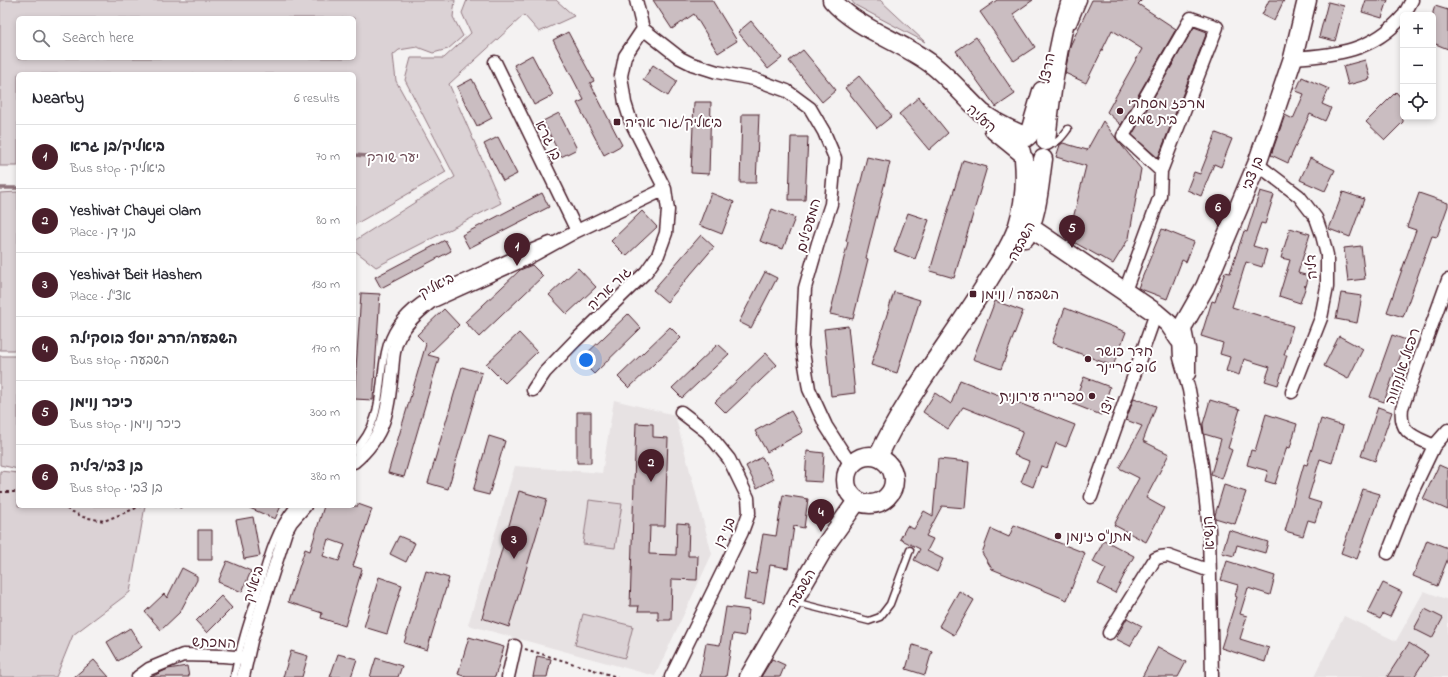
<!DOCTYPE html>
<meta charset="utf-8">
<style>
body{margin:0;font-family:"Indie Flower","Playpen Sans Hebrew",sans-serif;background:#f7f7f7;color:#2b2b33}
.controls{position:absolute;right:12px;top:12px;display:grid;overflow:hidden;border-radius:6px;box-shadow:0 2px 6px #0003}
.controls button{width:36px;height:36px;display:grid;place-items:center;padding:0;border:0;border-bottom:1px solid #e1e1e2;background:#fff;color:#2b2b33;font:20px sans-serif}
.you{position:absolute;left:586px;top:360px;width:14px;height:14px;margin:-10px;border:3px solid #fff;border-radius:50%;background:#1a73e8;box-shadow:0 0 0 6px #1a73e833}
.badge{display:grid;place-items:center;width:26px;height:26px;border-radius:50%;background:#4a1f2b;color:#fff;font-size:13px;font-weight:700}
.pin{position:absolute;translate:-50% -33px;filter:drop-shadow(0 1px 2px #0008)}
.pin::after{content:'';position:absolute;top:21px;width:14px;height:12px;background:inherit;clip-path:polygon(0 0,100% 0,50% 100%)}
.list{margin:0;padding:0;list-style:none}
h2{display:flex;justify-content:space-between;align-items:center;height:52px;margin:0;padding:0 16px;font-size:17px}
h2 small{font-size:13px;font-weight:400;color:#7c7c81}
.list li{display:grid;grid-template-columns:26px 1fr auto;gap:12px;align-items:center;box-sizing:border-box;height:64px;padding:0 16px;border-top:1px solid #e1e1e2}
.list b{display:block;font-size:15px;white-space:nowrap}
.list p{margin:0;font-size:13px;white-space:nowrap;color:#7c7c81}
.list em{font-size:13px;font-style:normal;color:#7c7c81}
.icon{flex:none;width:22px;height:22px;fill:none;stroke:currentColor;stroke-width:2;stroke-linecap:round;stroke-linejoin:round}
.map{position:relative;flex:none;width:1448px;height:677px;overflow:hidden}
.search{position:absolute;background:#fff;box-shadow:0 2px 6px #0003;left:16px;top:16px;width:340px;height:44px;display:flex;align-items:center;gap:10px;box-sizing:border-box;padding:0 14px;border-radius:6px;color:#7c7c81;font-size:15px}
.panel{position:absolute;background:#fff;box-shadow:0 2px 6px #0003;left:16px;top:72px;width:340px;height:436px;border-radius:6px}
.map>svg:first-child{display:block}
.built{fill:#e7e2e3}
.green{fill:#dbd2d5;stroke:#927880;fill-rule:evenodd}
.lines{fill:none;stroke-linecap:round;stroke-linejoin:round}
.stream{stroke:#8d727a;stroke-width:3.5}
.building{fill:#cabdc1;stroke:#4a1f2b;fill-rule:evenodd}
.lane-casing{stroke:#4a1f2b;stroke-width:9}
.street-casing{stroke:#4a1f2b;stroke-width:15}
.secondary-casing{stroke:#4a1f2b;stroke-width:21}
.path{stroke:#4a1f2b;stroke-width:2;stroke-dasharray:3 3;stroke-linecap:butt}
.lane{stroke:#fff;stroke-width:6}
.street{stroke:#fff;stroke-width:12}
.secondary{stroke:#fff;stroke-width:18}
.poi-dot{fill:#4a1f2b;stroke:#fff;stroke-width:1.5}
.labels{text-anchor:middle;stroke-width:4;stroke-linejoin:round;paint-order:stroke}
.street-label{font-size:14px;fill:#4a1f2b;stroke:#fff}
.poi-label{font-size:14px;fill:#4a1f2b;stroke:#fff;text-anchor:start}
.park-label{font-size:14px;fill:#6e4c56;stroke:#fff}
</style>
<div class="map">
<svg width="1448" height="677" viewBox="0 0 1448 677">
<rect width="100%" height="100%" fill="#f4f2f2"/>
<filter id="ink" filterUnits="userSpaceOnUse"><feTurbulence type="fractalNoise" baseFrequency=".025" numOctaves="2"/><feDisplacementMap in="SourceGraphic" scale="8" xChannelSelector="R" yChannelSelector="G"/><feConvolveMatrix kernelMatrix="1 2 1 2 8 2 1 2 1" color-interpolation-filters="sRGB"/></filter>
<g filter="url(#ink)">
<!-- built -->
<path class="built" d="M614,400L675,415L712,554L655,676L468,625L515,466L602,473Z
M1424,591L1448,600V677H1314L1344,616L1396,641Z"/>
<!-- green -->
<path class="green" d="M0,0H455L453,17L463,36L448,49L433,53L417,47L399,50L393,55L396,81L446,172L354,225V74H18V166H0ZM18,18H354V58H18Z
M467,0H556L574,16L539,32L524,15L449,84L501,203L376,267L354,250V241L455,177L405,80L411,58H444L471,33L462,13Z
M851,0H880L925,42L855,5Z
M18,192V350H0V193Z
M0,356H18V469L0,465Z
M0,471L18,473V506H145L130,592L73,635L56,677H0Z
M589,500L622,504L615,548L583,544Z
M583,614L633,626L625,658L575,645Z"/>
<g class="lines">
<!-- stream -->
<path class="stream" d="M354,155L395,158
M0,188H18"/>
</g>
<!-- building -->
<path class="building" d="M653,0H712L737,41L718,53L694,14L672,29Z
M997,0H1033L1013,14L1035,47L1014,61L980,12Z
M1092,0H1142L1138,4L1176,29L1121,125L1107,112L1142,49L1112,30L1086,83L1065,73L1070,46Z
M1269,0H1284L1274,21L1262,15Z
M1366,0H1388L1382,18L1362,12Z
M1328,2L1344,6L1335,41L1319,37Z
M1435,6L1448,10V49L1433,43V12Z
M751,21L782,58L768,69L738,32Z
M1194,27L1207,32L1158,158L1132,135Z
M568,32L594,81L590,83L622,145L604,155L577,103L584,100L553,40Z
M976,37L1015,94L996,107L956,51Z
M803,50L836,90L822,102L789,61Z
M532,55L553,95L534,105L514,65Z
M1365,60L1370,79L1348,85L1343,66Z
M653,65L677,81L668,96L643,80Z
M859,76L892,116L877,128L845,88Z
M1302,77L1329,89L1322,104L1331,108L1325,121L1310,114L1288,163L1271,155L1285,115L1293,119L1304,94L1296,91Z
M472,79L492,118L477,126L457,87Z
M1396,92L1403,100V122L1385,140L1366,122Z
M919,97L948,133L929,150L899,114Z
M694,102H711L709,174L691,173Z
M559,113L577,149L561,157L543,121Z
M742,114H759L756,183H740Z
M1103,121L1118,141L1141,169L1129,238L1113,264L1068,239L1086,166L1056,157L1060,145L1063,143L1087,150Z
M1216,133L1232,139L1221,167L1214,164L1201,196L1187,190L1194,172L1200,174Z
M498,137L517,174L503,181L484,144Z
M791,137H808L805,200H789Z
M867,157L890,162L866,258L868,259L853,319L830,314L848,242L846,241Z
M1310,158L1335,170L1325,191L1300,180Z
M963,160L987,167L954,278L930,271Z
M1260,191L1274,195L1265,224L1261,223L1253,246L1267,250L1262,267L1246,262L1232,307L1293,326L1284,355H1287L1278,385L1265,381L1270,367L1244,359L1239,375L1226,371L1230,357L1220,354L1223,343L1201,336L1212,301L1215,302L1225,272L1230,273L1244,231L1247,232Z
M1343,192L1364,199L1350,237L1329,229Z
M542,193L549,207L469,248L462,235Z
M711,193L734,202L722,234L699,225Z
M1419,193L1448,203V206L1437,237L1432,236L1403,317L1387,312L1416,230L1407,227Z
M772,209L795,218L783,249L760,241Z
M642,211L657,227L626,256L611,241Z
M908,213L929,220L915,259L894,251Z
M1290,228L1310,234L1298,273L1309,276L1306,286H1304H1306L1300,303L1279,296L1290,260L1281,258Z
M1162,229L1194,242L1186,262L1182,260L1167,299L1138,288Z
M701,235L714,247L667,302L653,290Z
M445,240L451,251L381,288L375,277Z
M1361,246L1365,279L1348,281L1344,248Z
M532,265L543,276L479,337L465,322L520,270Z
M578,268L596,287L567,314L549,295Z
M765,272L777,278L751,328L739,322Z
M894,292L920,300L897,373L871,365Z
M361,293L380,294L373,400L354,399Z
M1341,293L1362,296L1357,323L1336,319Z
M995,301L1023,311L1001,369L973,359Z
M1065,308L1126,332L1113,366L1052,343Z
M444,309L459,325L428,355L439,358L404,477L388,473L426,344L417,335Z
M628,314L641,328L594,374L580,360Z
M848,326L855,393L831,396L824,329Z
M670,327L681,338L629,388L618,377Z
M519,333L537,352L505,383L486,364Z
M1392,335L1406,340L1384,402L1370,397Z
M1339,336L1363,349L1348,379L1324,366Z
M718,344L729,354L682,398L672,388Z
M766,353L777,365L726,413L715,402Z
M462,367L482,373L448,489L428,483Z
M1084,377L1110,387L1101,415L1073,404Z
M960,380L1075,425L1066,447L1056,443L1047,468L1041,466L1033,487L1021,482L1029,461L1014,455L1023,431L963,407L948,429L923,412L935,393L951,404Z
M1134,398L1156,406L1143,441L1169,454L1146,498L1164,508L1146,542L1114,525L1139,478L1119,468L1142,426L1126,420Z
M1210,400L1240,409L1228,448L1232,450L1222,479L1211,474L1221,439L1204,434L1203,424Z
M1378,407L1392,412L1375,461L1361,456Z
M791,411L803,432L767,452L755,431Z
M577,412H591V463H577Z
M1266,414L1297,424L1290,448L1287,447L1275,484L1265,481L1268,471L1247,465L1251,450L1255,451Z
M1321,419L1343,426L1332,463L1320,459L1308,499L1321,503L1315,522L1308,520L1303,536L1285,531L1304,464L1307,465Z
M636,423L653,424V437L668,438L665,526H650L649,554L676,555L677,523L689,524L688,556H698L697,580L672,579L671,620H658V611H638L639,606H630Z
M489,436L505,441L489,495L473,491Z
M807,451L824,453L822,482L805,481Z
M762,457L774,479L757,488L746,466Z
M938,459L969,462L965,508L942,506L926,536L933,539L927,551L943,559L937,572L914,560L920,549L900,539L907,526L914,529L924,511L933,516Z
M1439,465L1448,469V510L1423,499Z
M1224,485L1246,492L1235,524L1215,518V515Z
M1363,489L1380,494L1357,559L1341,553Z
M519,491L547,499L509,627L482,618Z
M783,495L808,499L804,528L794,526L788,568L770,565L764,603L744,600L748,573L756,574L763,534L776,536Z
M358,504L372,509L353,566L362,569L345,626L321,618L322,613L288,602L305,549L310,551L324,506H358ZM328,539L345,545L339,561L323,556Z
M245,506H281L275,519Z
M253,517L260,556L244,559L236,520Z
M1014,525L1085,553L1067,600L992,569L982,553L991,529L1009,537Z
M198,530H212V560H198Z
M1229,530L1268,542L1265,553L1237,545L1234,556L1222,553Z
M399,536L415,543L406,562L390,554Z
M1104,540L1134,556L1115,593L1098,584L1106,569L1093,562Z
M1427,540L1448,548V558L1437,586L1413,576Z
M227,561L251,571L242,592L218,582Z
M1227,561L1275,576L1270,595L1248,588L1240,614L1247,616L1240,639L1269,648L1265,662L1221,648L1237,597L1235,596L1238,585L1221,580Z
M182,568L197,576V580L180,612L161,630L145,612L164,594L167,598Z
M426,571L449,578L427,650L404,643Z
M379,577L402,585L387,634L364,627Z
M1383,583L1402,592L1390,617L1383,614L1380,619L1368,613Z
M959,591L974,600L954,635L939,626Z
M221,596L232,608L207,633L196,621Z
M726,607L749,610L745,636L733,634L726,677H700L706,643L720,645Z
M1425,609L1443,618L1432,638L1414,629Z
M1127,618L1142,626L1130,646L1116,639Z
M130,628L142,647L118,661L107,642Z
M469,637L504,647L495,677H466L458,674Z
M1409,643L1428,655L1414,677H1387Z
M913,645L932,651L925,675L906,669Z
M1158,647L1186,662L1178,677H1142Z
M291,651L308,656L302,677H283Z
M338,654L357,659L351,677H330Z
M537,656L551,659L547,677H533Z
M376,658L402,666L398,677H370Z
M772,659L785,665L780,677H761Z
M94,660L109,677H74Z
M187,666L189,677H151L168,669Z"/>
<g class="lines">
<defs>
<path id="lane" d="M1073,24L1083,0
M1048,146C1058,143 1062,137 1068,129
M354,451C384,420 377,390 385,352C395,303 446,286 486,268C507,258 528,248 550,240
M794,602L869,621L880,617L890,604L910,550
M234,677C239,648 248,621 257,594C266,563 273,531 294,506"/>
<path id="street" d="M636,0L643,29L680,58L692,64L717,72L754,79L787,91L810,108L824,132L835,158L831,204L818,243L805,288L802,346L809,389L826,426L851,465
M1404,15L1412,0
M1293,58C1337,55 1373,51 1403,16
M495,62L577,231
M1257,164L1299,196L1316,218L1322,235L1327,255V287L1321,318L1292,392
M1125,291L1160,196L1161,171L1217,27L1191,18L1123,136L1161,171
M1184,325L1189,349V374
M1179,339L1180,358L1189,390L1202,465L1209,530L1212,677
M533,390L545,372L575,341L646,272L658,255L666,233L668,210L665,189L631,122L625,103L621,76L625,56L643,29
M1434,446C1414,436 1399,434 1402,408L1448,280
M354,462C386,435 388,410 392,371C393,361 393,350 397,341C404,324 418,312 431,302L528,258L577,231L665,189
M1091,497L1156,313
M1388,553L1412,492L1434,446L1448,430
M1109,633L1155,559L1160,557L1168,556L1210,571
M138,677L149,669L183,655L223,656L247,658
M243,677L251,641L286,531L291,522L305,506
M508,677L515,646
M671,677L742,532L749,513L748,498L729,459L707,432L681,412"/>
<path id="secondary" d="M832,0C856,28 900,41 930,63C949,77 964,96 981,112C994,123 1010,130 1027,137
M994,130L1021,152
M1029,135L1042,91
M1046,141C1051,93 1057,46 1071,0
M1031,228L1156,313L1169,324L1179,339
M1025,238C1038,214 1039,186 1043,159
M1179,339L1184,324L1205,287L1257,164L1293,58L1307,0
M846 480a24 24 0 1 1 48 0a24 24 0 1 1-48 0Z
M878,457C907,394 952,340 988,281C998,264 1012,245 1018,225C1025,203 1026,182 1024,159
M749,677L827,543L857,501"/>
</defs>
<!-- lane casing -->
<use href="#lane" class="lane-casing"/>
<!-- street casing -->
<use href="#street" class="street-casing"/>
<!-- secondary casing -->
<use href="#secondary" class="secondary-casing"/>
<!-- path -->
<path class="path" d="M0,492H18
M61,506L83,517L104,521L141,506
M173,506L184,508
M525,649L617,677"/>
<!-- lane -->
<use href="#lane" class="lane"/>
<!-- street -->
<use href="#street" class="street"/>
<!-- secondary -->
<use href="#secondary" class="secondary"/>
</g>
</g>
<!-- markers -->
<g class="poi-dot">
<circle cx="1120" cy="111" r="4"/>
<rect x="613" y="118" width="8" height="8" rx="2"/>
<rect x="969" y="290" width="8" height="8" rx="2"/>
<circle cx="1088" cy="359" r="4"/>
<circle cx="1092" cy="396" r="4"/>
<circle cx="1058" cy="536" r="4"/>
</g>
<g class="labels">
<!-- street labels -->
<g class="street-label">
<text transform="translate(1047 68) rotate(-79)" y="5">הרצל</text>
<text transform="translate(982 118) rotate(43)" y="5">העליה</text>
<text transform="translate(549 140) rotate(64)" y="5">בן גרא</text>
<text transform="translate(1252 173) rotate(-68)" y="5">בן צבי</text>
<text transform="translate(808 225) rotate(-74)" y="5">המעפילים</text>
<text transform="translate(1021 241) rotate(-62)" y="5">השבעה</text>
<text transform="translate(1311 267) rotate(-93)" y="5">דליה</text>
<text transform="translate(436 285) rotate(-28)" y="5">ביאליק</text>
<text transform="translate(609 288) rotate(-44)" y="5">גור אריה</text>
<text transform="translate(1402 366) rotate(-71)" y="5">רפאל אלנקווה</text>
<text transform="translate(1107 405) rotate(-70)" y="5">ויצו</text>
<text transform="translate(724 532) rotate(-65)" y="5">בני דן</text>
<text transform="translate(1208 533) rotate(-94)" y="5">הנשיא</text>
<text transform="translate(253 584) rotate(-72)" y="5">ביאליק</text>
<text transform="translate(801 588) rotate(-60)" y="5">השבעה</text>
<text transform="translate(214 642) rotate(2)" y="5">המכתש</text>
</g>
<!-- poi labels -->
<g class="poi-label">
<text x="1128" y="108">מרכז מסחרי<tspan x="1128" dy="16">בית שמש</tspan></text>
<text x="625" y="127">ביאליק/גור אריה</text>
<text x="981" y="299">השבעה / נוימן</text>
<text x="1096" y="356">חדר כושר<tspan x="1096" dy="16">טופ טריינר</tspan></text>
<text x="1084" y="401" text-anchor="end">ספרייה עירונית</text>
<text x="1066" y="541">מתנ"ס זינמן</text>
</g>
<!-- park labels -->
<g class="park-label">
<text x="393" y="162">יער שורק</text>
</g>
</g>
</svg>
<div class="controls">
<button>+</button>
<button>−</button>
<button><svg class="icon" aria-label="locate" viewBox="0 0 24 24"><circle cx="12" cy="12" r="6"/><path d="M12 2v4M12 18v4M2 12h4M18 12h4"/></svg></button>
</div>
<div class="you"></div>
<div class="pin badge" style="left:517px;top:266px">1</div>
<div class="pin badge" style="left:651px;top:482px">2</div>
<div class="pin badge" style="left:514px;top:559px">3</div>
<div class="pin badge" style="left:821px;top:532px">4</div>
<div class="pin badge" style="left:1072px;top:248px">5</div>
<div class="pin badge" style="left:1218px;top:227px">6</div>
<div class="search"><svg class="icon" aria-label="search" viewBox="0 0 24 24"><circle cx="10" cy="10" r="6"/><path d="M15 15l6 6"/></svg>Search here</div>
<section class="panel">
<h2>Nearby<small>6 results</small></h2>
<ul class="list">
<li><span class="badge">1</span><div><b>ביאליק/בן גרא</b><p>Bus stop · ביאליק</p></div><em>70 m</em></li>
<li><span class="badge">2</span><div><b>Yeshivat Chayei Olam</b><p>Place · בני דן</p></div><em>80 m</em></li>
<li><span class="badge">3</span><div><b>Yeshivat Beit Hashem</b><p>Place · אצ&quot;ל</p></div><em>130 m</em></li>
<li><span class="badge">4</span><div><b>השבעה/הרב יוסף בוסקילה</b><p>Bus stop · השבעה</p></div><em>170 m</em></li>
<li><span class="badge">5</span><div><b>כיכר נוימן</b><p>Bus stop · כיכר נוימן</p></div><em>300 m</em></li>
<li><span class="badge">6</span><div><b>בן צבי/דליה</b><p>Bus stop · בן צבי</p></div><em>380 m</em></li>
</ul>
</section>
</div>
